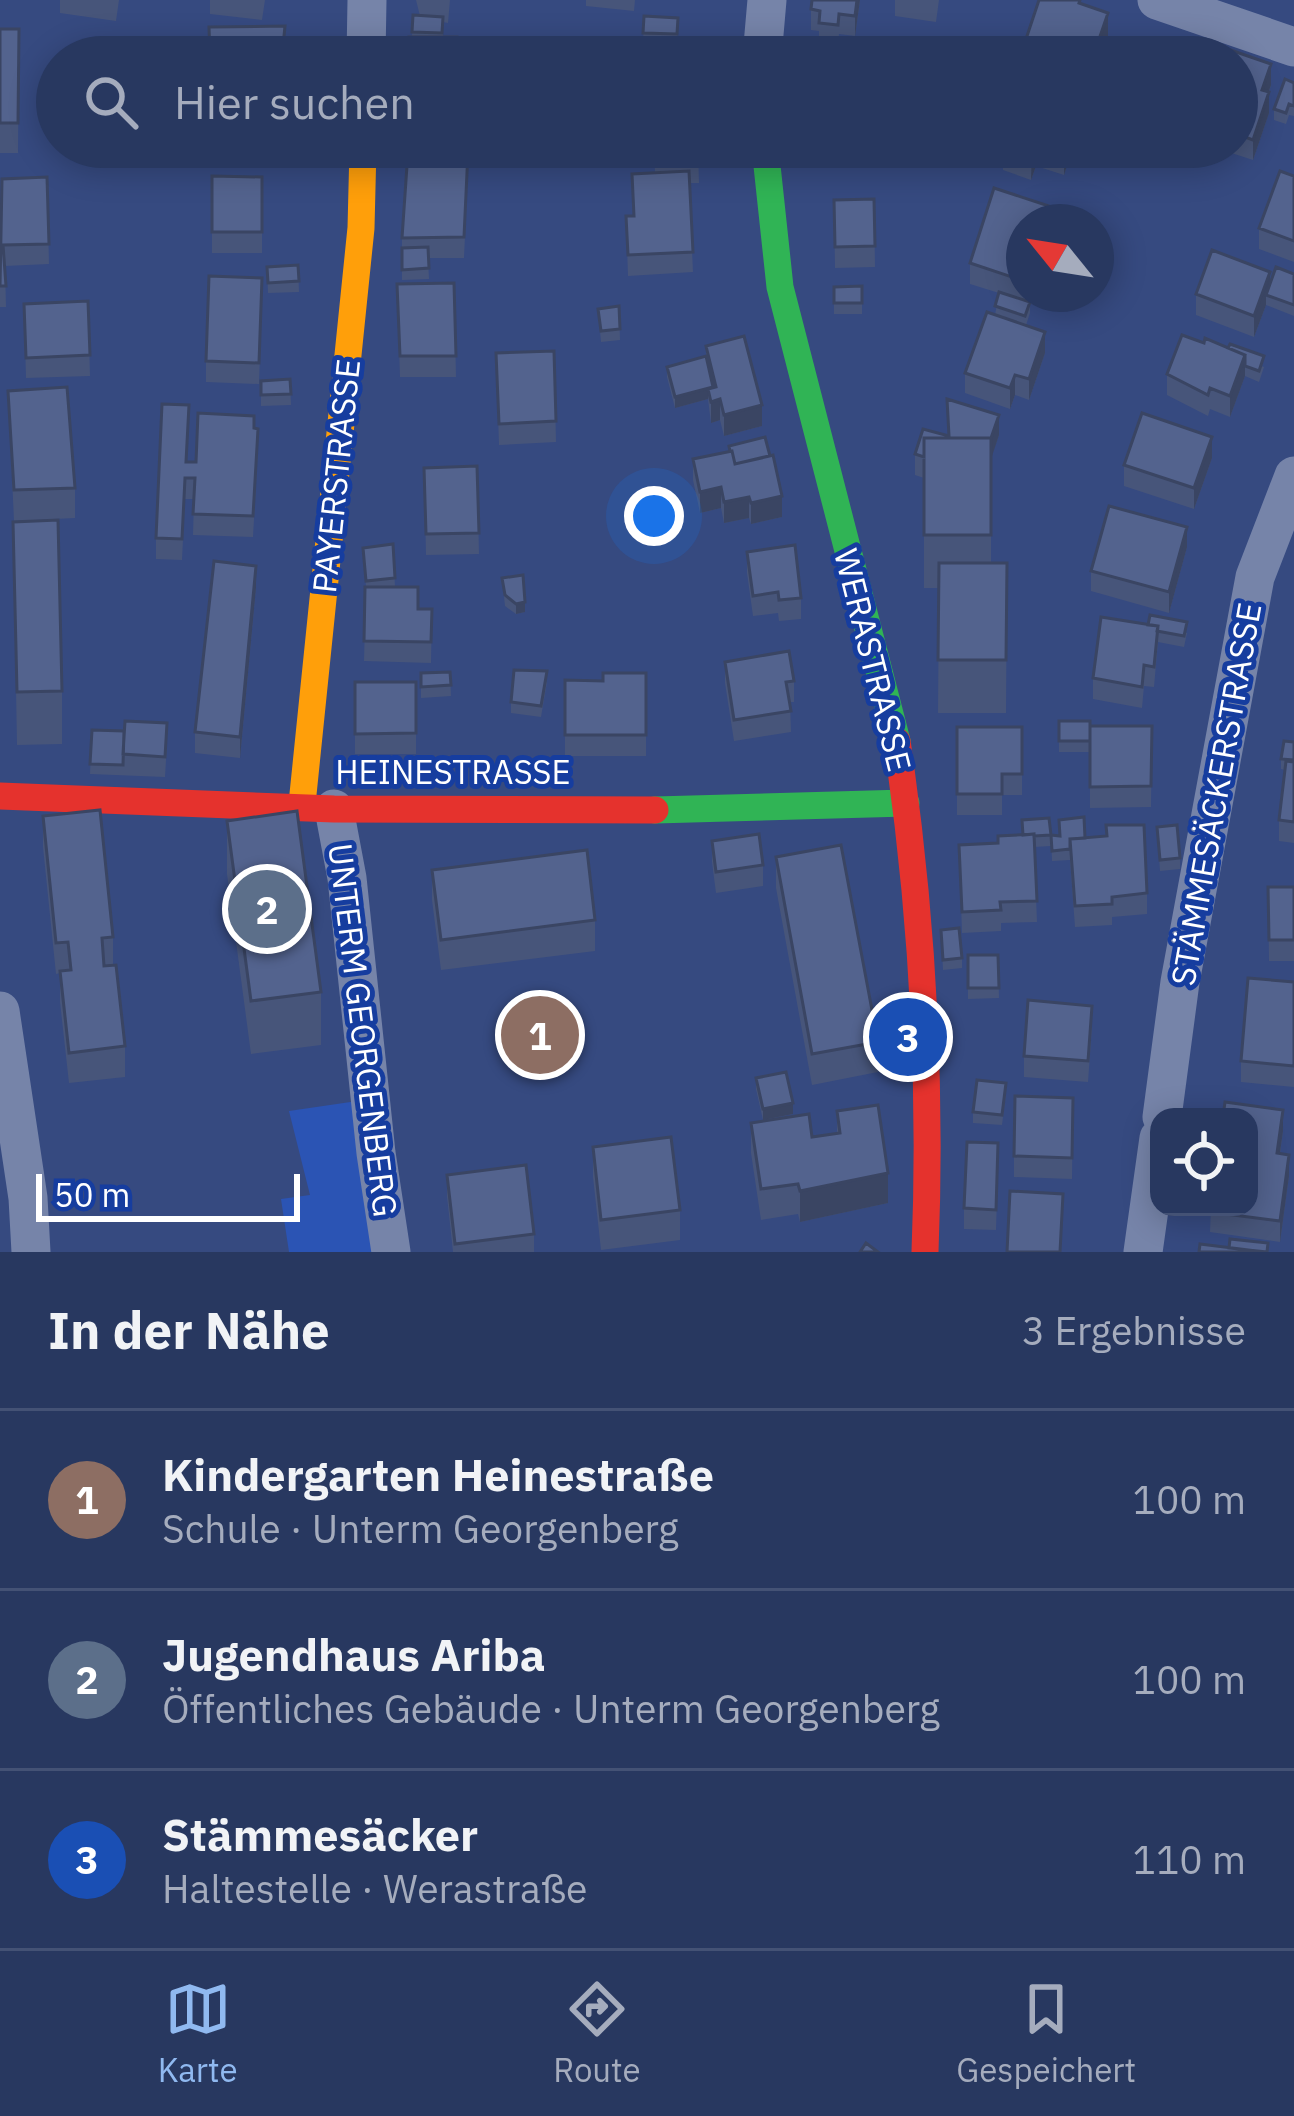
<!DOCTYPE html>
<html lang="de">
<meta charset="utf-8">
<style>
body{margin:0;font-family:"IBM Plex Sans",sans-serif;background:#344369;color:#f1f3f6}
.controls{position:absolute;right:36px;bottom:36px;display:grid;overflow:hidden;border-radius:24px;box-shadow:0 6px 30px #0003}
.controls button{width:108px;height:108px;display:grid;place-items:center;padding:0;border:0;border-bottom:3px solid #445275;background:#283860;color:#f1f3f6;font:60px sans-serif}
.compass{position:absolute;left:1006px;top:204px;width:108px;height:108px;border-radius:50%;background:#283860;box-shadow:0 6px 30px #0003;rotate:300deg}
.scale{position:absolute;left:36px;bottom:30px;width:264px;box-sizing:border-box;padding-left:12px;border:6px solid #fff;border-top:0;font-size:33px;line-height:42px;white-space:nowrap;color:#fff;-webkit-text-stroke:9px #163d9f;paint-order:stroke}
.you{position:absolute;left:654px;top:516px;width:42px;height:42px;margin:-30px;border:9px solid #fff;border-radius:50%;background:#1a73e8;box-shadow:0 0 0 18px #1a73e833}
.badge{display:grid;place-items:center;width:78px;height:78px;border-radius:50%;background:#90b9f0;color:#fff;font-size:39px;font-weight:700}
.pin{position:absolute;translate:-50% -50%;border:6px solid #fff;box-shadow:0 3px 12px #0006}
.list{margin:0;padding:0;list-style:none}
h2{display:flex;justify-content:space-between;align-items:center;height:156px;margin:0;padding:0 48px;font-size:51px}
h2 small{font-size:39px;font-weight:400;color:#a5acbd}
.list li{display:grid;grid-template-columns:78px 1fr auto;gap:36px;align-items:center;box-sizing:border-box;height:180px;padding:0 48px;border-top:3px solid #445275}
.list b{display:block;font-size:45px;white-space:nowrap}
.list p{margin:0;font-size:39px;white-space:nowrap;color:#a5acbd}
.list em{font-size:39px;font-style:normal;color:#a5acbd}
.icon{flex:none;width:66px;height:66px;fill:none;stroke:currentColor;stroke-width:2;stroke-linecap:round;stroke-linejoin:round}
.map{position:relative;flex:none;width:1294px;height:1252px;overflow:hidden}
.search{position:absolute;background:#283860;box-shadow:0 6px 30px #0003;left:36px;right:36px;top:36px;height:132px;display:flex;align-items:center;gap:30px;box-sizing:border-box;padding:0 42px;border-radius:66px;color:#a5acbd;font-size:45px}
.sheet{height:696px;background:#283860}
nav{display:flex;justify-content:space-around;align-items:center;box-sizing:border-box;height:168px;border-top:3px solid #445275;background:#283860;font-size:33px;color:#a5acbd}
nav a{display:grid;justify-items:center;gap:6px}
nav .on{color:#90b9f0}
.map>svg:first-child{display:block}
.green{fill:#2b54b4}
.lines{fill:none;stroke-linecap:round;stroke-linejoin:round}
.street{stroke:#7684a9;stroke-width:39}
.fast{stroke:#30b455;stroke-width:27}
.slow{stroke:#ff9f0a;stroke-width:27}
.jam{stroke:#e5322d;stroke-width:27}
.wall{fill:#47557a}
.shaded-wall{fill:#3a4563}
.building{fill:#53638e;stroke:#3a4563;stroke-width:3}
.labels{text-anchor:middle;stroke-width:10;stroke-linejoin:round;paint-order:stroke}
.street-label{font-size:33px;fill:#fff;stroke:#163d9f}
</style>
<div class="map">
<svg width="1294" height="1252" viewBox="0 0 1294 1252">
<rect width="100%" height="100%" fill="#364a80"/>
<!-- green -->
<path class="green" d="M371,1099L391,1252H289L281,1199L310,1195L289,1111Z"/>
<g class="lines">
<!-- street -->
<path class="street" d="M1157,0L1294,47
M366,57L367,0
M762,57L767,0
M334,809L347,878L376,1153L391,1252
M0,1011L28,1198L31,1252
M1162,1117L1180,982L1255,577L1294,476
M1143,1252L1159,1138"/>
<!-- fast -->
<path class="fast" d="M765,147L780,287L897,741
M655,810L906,803"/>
<!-- slow -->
<path class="slow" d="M302,804L361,228L363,147"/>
<!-- jam -->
<path class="jam" d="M897,741C922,911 932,1080 925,1252
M0,796L334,809L655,810"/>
</g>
<!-- wall -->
<path class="wall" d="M60,0H119L116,21L60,13Z
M210,0H265L262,20L210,14Z
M416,0H458H450L448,23L443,22V37H412L413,15L420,16Z
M586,0H635L634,11L586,6Z
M860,0L855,36L839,34L838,46L819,44V31L811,30V9Z
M895,0H939L936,22L895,16Z
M644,16L678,18L677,42H643Z
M0,29H19L18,153H0Z
M1237,57L1271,85L1269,92V113L1253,160L1213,147H1237Z
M1294,83V116L1289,115L1286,124L1274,120V109Z
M203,147H277L276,152L247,153V161L203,162Z
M405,147H443V150H433L468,172L464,258H428L429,279L402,280V238L407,165Z
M654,147H698L699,183H689L693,272L628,276L626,216H633L632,174L655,173Z
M997,147H1073L1064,175L1036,166L1031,180L1003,170V159L997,157Z
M212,176L262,177V253H212Z
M1294,176V262L1259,249V228Z
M47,177L49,264L5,266L6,307H0V221Z
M994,188L1058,209V222H1024V294H1037L1034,305L1030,303V313L1026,325L1045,332V353L1029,400L1015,395L1010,409L965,393V373L987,312L995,315L999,293L970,284V263Z
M874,199L875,267L835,268L834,200Z
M298,265L299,292L268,293L267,267Z
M1294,274V316L1266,305L1254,337L1196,315V294L1270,283Z
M454,283L456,377H400L397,284Z
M862,286V314H834V287Z
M262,299L259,384L206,382V361Z
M88,301L90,376L26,378L24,304Z
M619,306L620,340L601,342L598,309Z
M1182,335L1264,367L1259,382L1245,376L1230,417L1210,409L1208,416L1167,395V374Z
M706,346L762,426L724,436L720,420L711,423L708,399L675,408L667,377V367L706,356Z
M554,351L556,442L499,445L496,353Z
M290,379L291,405L261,406V381Z
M8,391L75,488V518L14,521Z
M947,399L999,435L991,457V563H1007L1006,713H938L939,588H924V478L915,475V454L948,436Z
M189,426L187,462H196L254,428L258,449L253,537L193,535L194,499H185L182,560L156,559V538Z
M729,446L782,517L751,524L749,518L724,523L721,508L700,513L693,480V459L729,452Z
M1212,458L1194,509L1124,486V465Z
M477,466L479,554L426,555L424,468Z
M13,522L62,691V744L17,745Z
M393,544L395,587L418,609H432L431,663L364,661L366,587L363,548Z
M1187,547L1169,613L1091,591V571Z
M747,552L801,598V619L779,621L778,613L753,616L747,573Z
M502,578L525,612L516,614L505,606Z
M256,587L240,758L195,753V732Z
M1101,617L1187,633L1184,647L1158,642L1154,687L1144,686L1142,708L1093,699V678Z
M725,662L794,681V702H790L791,732L734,741L725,683Z
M450,672L451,696L421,698V673Z
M646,673V756H565V680L603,681Z
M355,682H416V754H355Z
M547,682L541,717L511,713V702Z
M1059,721L1090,726H1152L1151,807L1090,808V752H1059Z
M957,727H1022V795H1002V815H957Z
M92,730L167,744L165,777L90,774Z
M1294,742V843L1279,841V820L1285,770L1281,769V759Z
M43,816L113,937V965L125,1046V1077L69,1083L60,1002V973L56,974L43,847Z
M1049,818L1051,846L1034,847L1037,922L1001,923V931L962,933L959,845L998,843L1023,835Z
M227,821L321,992V1045L251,1054L227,874Z
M1106,825L1147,893V914L1112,917V925L1075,927L1070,860L1052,861L1051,835L1085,838L1106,836Z
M1157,827L1180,858V869L1160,871Z
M712,841L763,865V886L716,893L712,862Z
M776,857L878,1042V1072L812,1085L776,888Z
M432,870L595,920V951L441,970L432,900Z
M1268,887H1294V961H1269Z
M941,930L962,958V968L943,970Z
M968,955H998L999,998L968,999Z
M1294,982V1087L1241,1082V1061Z
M1092,1027L1088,1082L1024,1077V1056Z
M756,1078L793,1114L763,1120L756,1089Z
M1006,1094L1002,1125L973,1123V1112Z
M1073,1098L1072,1179L1014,1177V1156Z
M837,1111L888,1203L800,1222L798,1214L761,1220L751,1153V1123L812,1137L837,1133Z
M1283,1131L1280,1154L1289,1176L1280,1242L1210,1232L1211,1207Z
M593,1147L680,1210V1240L601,1250L593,1177Z
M998,1164L996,1230L964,1229V1208Z
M447,1175L534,1234V1252H453L447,1196Z"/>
<!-- shaded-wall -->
<path class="shaded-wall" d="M857,0H860L855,36V16Z
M1108,13V43L1103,57H1093Z
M1271,64V85L1262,111V90Z
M1269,92V113L1253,160V140Z
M1032,147H1036V166L1031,180Z
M1064,147H1073L1064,175Z
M1270,272V293L1266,295V305L1254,337V316Z
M1045,332V353L1029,400V379Z
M1245,355V376L1230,417V396Z
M1015,375V395L1010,409V388Z
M713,387L708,389V399L675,408V397Z
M720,399V420L711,423V402Z
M762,405V426L724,436V415Z
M999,415V435L988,468V447Z
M1212,437V458L1194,509V488Z
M721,487V508L700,513V492Z
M782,496V517L751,524V503Z
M749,497V518L724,523V502Z
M1187,527V547L1169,613V592Z
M256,566V587L240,758V737Z
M525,602V612L516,614V604Z
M793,1103V1114L763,1120V1109Z
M1283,1110V1131L1277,1174V1153Z
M1289,1155V1176L1280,1242V1221Z
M888,1173V1203L800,1222V1191Z"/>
<!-- building -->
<path class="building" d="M812,0H857L855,16L839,14L838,25L819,23L820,11L811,9Z
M1039,0H1080L1079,3L1108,13L1093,57H1020Z
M413,15L443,17L442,33L412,32Z
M644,16L678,18L677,34L643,33Z
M285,26L282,57H210L209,27Z
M0,29H19L18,123H0Z
M409,37H457V57H409Z
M637,42H691V57H636Z
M1188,44L1201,49L1197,57H1183Z
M1213,44L1271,64L1262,90L1269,92L1253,140L1237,134V57H1208Z
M847,52L873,54V57H847Z
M1285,79L1294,83V106L1289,104L1286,113L1274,109Z
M405,147H433L434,151H408L407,155H405Z
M654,147H698L699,162L667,164L666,152H655Z
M408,151H468L464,237L402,238Z
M689,171L693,252L628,255L626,216H634L632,174Z
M1280,171L1294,176V241L1259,228Z
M212,176L262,177V232H212Z
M47,177L49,244L3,245L6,286H0L2,179Z
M994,188L1058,209L1054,222H1024V281L970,263Z
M874,199L875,246L835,247L834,200Z
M428,247L429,268L402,270V248Z
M1212,250L1270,272L1254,316L1196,294Z
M298,265L299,281L268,283L267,267Z
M1276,267L1294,274V305L1266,295Z
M209,276L262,278L259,363L206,361Z
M454,283L456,356H400L397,284Z
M862,286V303H834V287Z
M999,292L1030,302L1025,316L995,306Z
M88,301L90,355L26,358L24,304Z
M619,306L620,329L601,331L598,309Z
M987,312L1045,332L1029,379L1015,375L1010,388L965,373Z
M1182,335L1204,343L1205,338L1245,355L1230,396L1210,388L1208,395L1167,374Z
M744,336L762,405L724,415L720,399L711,402L708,389L716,387L706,346Z
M1230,344L1264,356L1259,371L1245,366V355L1228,348Z
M554,351L556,421L499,424L496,353Z
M706,356L713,387L675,397L667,367Z
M290,379L291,394L261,395V381Z
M67,387L75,488L14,490L8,391Z
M947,399L999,415L991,438H924V457L915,454L923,429L949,436Z
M162,404L189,405L186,462H196L198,413L254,416V428L258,429L253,516L193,514L195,478H185L182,539L156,538Z
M1142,413L1212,437L1194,488L1124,465Z
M765,437L770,456L735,464L732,451H730L729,446Z
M924,438H991V535H924Z
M732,451L735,464L773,455L782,496L751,503L749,497L724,502L721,487L700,492L693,459Z
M477,466L479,533L426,534L424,468Z
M1109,506L1187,527L1169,592L1091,571Z
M58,520L62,691L17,692L13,522Z
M393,544L395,578L366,581L363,548Z
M795,545L801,598L779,600L778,592L753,596L747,552Z
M214,561L256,566L240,737L195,732Z
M939,563H1007L1006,660H938Z
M523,575L525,602L516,604L505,595L502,578Z
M365,587H418V609H432L431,642L364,641Z
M1150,615L1187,622L1184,636L1157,631L1158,626L1148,625Z
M1101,617L1158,626L1154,667L1144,665L1142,687L1093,678Z
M789,651L794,681L786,682L791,711L734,720L725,662Z
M514,670L547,671L541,706L511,702Z
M450,672L451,685L421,687V673Z
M603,673H646V735H565V680L603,681Z
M355,682H416V733L355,734Z
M125,721L167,723L165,757L123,754Z
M1059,721H1090V741H1059Z
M1090,726H1152L1151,786L1090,787Z
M957,727H1022V774H1002V794H957Z
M92,730L124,731L123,765L90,764Z
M1284,741L1294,742V760L1281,759Z
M1286,761L1294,762V822L1279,820Z
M100,810L113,937L102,938L104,966L116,965L125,1046L69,1053L60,971L71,970L68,942L56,943L43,816Z
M297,811L321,992L251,1001L227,821Z
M1084,817L1085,838L1070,839V849L1052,851L1051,835L1060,836L1059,820Z
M1049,818L1051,835L1034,836V834L1023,835L1022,820Z
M1106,825H1144L1147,893L1112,897V904L1075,906L1070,839L1107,836Z
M1177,825L1180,858L1160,860L1157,827Z
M759,834L763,865L716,872L712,841Z
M1034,834L1037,901L1000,902L1001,910L962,912L959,845L998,843V836Z
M841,845L878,1042L812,1054L776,857Z
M587,850L595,920L441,940L432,870Z
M1268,887H1294V940H1269Z
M959,928L962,958L943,960L941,930Z
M968,955H998L999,988H968Z
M1248,978L1294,982V1066L1241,1061Z
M1028,1000L1092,1006L1088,1061L1024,1056Z
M786,1072L793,1103L763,1109L756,1078Z
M977,1080L1006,1083L1002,1115L973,1112Z
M1015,1096L1073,1098L1072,1158L1014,1156Z
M1225,1102L1283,1110L1277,1153L1289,1155L1280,1221L1210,1212L1211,1207H1249V1117H1223Z
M878,1105L888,1173L800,1191L798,1184L761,1189L751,1123L809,1114L812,1137L840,1133L837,1111Z
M671,1137L680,1210L601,1220L593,1147Z
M967,1142L998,1143L996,1210L964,1208Z
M526,1165L534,1234L455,1244L447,1175Z
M1010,1191L1063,1194L1060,1252H1007Z
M1230,1239L1268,1243L1267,1252L1229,1248Z
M866,1243L878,1252H860Z
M1200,1244L1257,1251V1252H1199Z"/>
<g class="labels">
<!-- street labels -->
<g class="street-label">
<text transform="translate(336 476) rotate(-84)" y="12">PAYERSTRASSE</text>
<text transform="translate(873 660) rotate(76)" y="12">WERASTRASSE</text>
<text x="453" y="784">HEINESTRASSE</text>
<text transform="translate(1216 794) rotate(-80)" y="12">STÄMMESÄCKERSTRASSE</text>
<text transform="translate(363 1030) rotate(83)" y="12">UNTERM GEORGENBERG</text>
</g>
</g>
</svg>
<div class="controls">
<button><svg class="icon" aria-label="locate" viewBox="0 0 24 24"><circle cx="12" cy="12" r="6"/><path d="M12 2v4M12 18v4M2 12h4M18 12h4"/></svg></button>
</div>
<svg class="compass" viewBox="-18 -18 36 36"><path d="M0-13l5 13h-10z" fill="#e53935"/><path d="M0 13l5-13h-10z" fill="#a5acbd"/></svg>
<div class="scale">50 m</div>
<div class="you"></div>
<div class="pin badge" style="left:540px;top:1035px;background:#8d6e63">1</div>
<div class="pin badge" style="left:267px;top:909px;background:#5c6f8a">2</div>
<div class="pin badge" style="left:908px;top:1037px;background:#1a4fb4">3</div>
<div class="search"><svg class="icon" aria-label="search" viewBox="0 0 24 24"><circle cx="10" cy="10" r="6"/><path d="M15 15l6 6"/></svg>Hier suchen</div>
</div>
<section class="sheet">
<h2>In der Nähe<small>3 Ergebnisse</small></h2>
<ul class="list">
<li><span class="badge" style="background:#8d6e63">1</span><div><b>Kindergarten Heinestraße</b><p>Schule · Unterm Georgenberg</p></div><em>100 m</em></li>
<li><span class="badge" style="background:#5c6f8a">2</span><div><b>Jugendhaus Ariba</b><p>Öffentliches Gebäude · Unterm Georgenberg</p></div><em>100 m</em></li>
<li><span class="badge" style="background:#1a4fb4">3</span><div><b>Stämmesäcker</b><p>Haltestelle · Werastraße</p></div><em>110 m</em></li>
</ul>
</section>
<nav>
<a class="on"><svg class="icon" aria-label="map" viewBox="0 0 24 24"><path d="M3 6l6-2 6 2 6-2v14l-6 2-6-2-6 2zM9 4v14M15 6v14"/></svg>Karte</a>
<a><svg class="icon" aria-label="directions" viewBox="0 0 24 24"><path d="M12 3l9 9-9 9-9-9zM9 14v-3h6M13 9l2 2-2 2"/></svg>Route</a>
<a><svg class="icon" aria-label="saved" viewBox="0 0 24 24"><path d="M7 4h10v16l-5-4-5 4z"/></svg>Gespeichert</a>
</nav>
